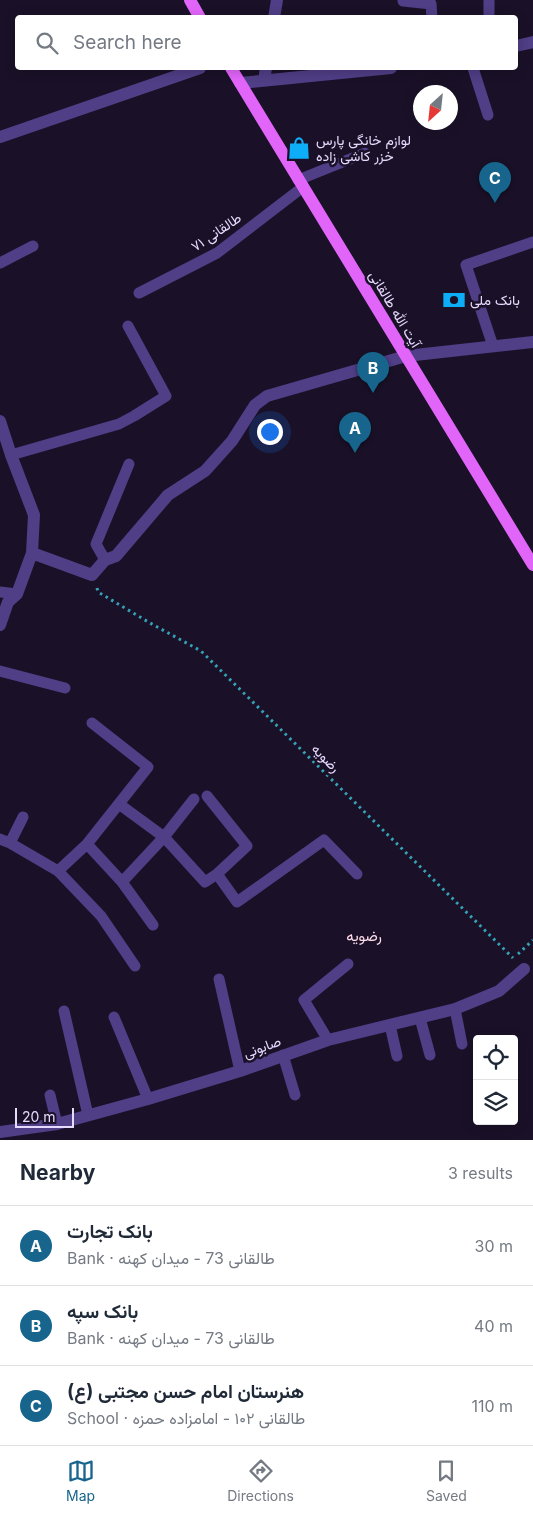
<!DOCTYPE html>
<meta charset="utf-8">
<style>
body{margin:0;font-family:Inter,Vazirmatn,sans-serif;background:#f2f2f3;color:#1f2937}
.controls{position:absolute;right:15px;bottom:15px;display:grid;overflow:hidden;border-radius:5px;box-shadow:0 2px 12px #0003}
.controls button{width:45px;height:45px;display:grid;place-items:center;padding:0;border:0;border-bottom:1px solid #e0e1e3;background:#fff;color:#1f2937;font:25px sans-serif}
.compass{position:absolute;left:413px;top:85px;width:45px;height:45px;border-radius:50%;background:#fff;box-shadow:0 2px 12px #0003;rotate:207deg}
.scale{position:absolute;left:15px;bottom:12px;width:59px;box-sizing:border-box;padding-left:5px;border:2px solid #e6dafe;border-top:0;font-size:14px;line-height:18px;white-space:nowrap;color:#e6dafe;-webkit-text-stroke:4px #1a1128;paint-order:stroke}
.you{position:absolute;left:269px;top:431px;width:18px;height:18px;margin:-12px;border:4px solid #fff;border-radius:50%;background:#1a73e8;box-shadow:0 0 0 8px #1a73e833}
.badge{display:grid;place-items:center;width:32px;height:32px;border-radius:50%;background:#17658d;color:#fff;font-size:16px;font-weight:700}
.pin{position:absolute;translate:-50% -41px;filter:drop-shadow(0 1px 2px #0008)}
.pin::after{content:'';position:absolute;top:26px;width:18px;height:15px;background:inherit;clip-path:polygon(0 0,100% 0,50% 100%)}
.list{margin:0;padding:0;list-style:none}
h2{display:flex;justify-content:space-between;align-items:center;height:65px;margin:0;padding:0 20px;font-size:21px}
h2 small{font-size:16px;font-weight:400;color:#747a83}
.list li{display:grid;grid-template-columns:32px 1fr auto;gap:15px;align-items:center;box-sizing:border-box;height:80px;padding:0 20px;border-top:1px solid #e0e1e3}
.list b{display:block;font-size:19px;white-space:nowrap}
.list p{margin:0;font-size:16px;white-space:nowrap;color:#747a83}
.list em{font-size:16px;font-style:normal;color:#747a83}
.icon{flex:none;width:28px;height:28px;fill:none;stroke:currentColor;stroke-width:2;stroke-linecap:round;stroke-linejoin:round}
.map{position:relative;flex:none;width:533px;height:1140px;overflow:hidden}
.search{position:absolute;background:#fff;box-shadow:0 2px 12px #0003;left:15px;right:15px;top:15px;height:55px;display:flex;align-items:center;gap:12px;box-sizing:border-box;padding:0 18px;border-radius:5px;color:#747a83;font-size:19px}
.sheet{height:305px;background:#fff}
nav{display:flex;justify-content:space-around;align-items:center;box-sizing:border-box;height:70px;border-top:1px solid #e0e1e3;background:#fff;font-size:14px;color:#747a83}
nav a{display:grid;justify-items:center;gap:2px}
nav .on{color:#17658d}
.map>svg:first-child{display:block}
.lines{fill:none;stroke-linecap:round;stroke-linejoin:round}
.path{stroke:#34a3b7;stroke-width:3;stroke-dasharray:2.5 4;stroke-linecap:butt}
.service{stroke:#503e86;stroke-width:11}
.minor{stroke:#503e86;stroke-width:12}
.primary{stroke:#e265fa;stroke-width:12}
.labels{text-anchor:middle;stroke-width:5;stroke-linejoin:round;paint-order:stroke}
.poi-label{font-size:14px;fill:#e6dafe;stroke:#1a1128;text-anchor:start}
.street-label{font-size:14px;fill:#e6dafe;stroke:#1a1128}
.neighbourhood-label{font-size:15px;fill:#fedcea;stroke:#1a1128}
</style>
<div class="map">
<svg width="533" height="1140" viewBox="0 0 533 1140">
<rect width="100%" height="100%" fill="#1a1128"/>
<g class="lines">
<!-- path -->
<path class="path" d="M97,588L98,592L150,623L201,651L513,958
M518,954L533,940"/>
<!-- service -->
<path class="service" d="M489,0V18
M403,1L431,4L432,18
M473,68L488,115
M298,180L365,153
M0,263L33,246
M139,293L217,253L303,187
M493,346L466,265L533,242
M11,455L119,424L134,416L166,396L128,326
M105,560L96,544L129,464
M0,592L17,594
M0,671L65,688
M119,804L164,837L205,882L217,874L247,846L207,796
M0,839L10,843L58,871L101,916L135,966
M10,843L23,817
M87,844L122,882L153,925
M58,871L87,844L148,767L92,723
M217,874L237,902L324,840L357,874
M122,882L164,837L194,799
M219,979L240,1071
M455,1009L462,1044
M64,1011L88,1115
M114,1017L148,1099
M420,1018L430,1055
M390,1025L397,1056
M328,1040L304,1000L348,964
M283,1055L295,1095
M50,1095L57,1124"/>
<!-- minor -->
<path class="minor" d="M274,18L277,0
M516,46L533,42
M264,80L266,68
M240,83L391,68
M0,137L200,68
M0,421L11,455L34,515L32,553L17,594L8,602L0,625
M32,553L92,575L105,560L116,556L168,495L205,471L232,441L255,405L267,396L406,356L533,342
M0,1132L57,1124L148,1099L240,1071L328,1040L455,1009L499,991L524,969"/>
<!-- primary -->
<path class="primary" d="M190,0L200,18
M231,68L533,565"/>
</g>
<!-- icons -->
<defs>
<symbol id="shop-bare" viewBox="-9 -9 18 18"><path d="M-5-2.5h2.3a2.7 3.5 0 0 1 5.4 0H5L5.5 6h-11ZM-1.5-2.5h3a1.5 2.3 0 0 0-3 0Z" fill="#0daef7" stroke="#1a1128" stroke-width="2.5" paint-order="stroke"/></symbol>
<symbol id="bank-bare" viewBox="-9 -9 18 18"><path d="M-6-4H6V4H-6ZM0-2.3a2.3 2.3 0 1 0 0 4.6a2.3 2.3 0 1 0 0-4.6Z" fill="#0daef7" stroke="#1a1128" stroke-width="2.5" paint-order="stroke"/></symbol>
</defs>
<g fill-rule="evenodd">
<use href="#shop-bare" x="283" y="132" width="32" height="32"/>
<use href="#bank-bare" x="438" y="284" width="32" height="32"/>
</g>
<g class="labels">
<!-- poi labels -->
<g class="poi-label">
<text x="316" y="145">لوازم خانگی پارس<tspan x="316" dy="16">خزر کاشی زاده</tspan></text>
<text x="470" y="305">بانک ملی</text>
</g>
<!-- street labels -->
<g class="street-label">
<text transform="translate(216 232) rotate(-34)" y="5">طالقانی ۷۱</text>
<text transform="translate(395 309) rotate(59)" y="5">آیت الله طالقانی</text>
<text transform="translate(326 758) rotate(45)" y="5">رضویه</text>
<text transform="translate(262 1047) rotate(-20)" y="5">صابونی</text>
</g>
<!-- neighbourhood labels -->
<g class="neighbourhood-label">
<text x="364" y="941">رضویه</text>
</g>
</g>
</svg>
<div class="controls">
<button><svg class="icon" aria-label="locate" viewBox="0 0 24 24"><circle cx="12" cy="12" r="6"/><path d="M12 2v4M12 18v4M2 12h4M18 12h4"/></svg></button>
<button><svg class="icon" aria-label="layers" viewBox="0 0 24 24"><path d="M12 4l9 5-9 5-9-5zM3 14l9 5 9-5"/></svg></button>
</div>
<svg class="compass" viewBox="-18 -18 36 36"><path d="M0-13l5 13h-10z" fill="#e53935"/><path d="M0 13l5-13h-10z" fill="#747a83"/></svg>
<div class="scale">20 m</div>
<div class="you"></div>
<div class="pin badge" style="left:355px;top:453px">A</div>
<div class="pin badge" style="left:373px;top:393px">B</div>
<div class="pin badge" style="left:495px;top:203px">C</div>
<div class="search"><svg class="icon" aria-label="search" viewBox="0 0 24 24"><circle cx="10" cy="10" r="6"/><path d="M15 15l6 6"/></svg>Search here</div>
</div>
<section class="sheet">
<h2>Nearby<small>3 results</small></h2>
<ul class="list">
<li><span class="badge">A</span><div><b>بانک تجارت</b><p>Bank · طالقانی 73 - میدان کهنه</p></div><em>30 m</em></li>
<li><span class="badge">B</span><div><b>بانک سپه</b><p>Bank · طالقانی 73 - میدان کهنه</p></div><em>40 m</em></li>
<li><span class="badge">C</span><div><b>هنرستان امام حسن مجتبی (ع)</b><p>School · طالقانی ۱۰۲ - امامزاده حمزه</p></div><em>110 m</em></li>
</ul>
</section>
<nav>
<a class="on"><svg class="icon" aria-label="map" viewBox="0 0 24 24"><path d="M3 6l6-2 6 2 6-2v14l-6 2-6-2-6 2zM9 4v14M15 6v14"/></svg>Map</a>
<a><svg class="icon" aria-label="directions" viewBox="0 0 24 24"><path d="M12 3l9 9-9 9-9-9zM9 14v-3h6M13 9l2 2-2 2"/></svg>Directions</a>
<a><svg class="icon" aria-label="saved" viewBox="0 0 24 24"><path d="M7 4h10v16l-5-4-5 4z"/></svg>Saved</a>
</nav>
